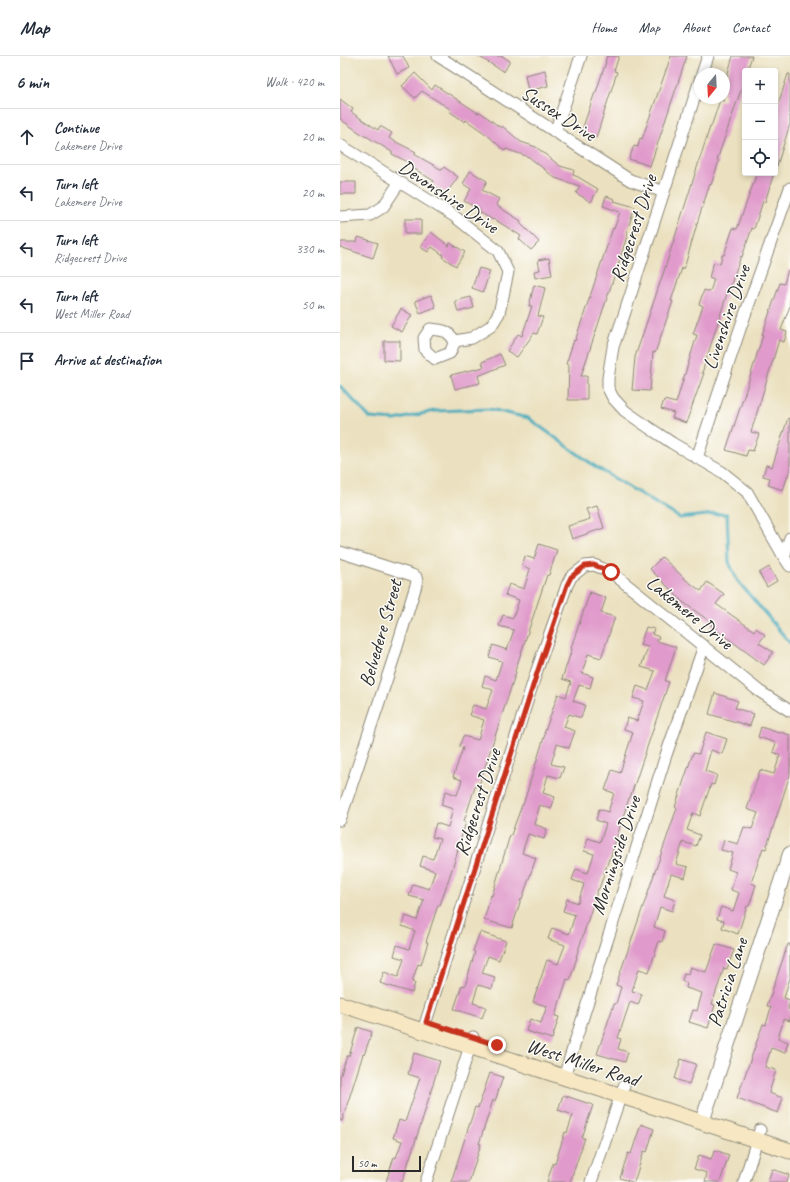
<!DOCTYPE html>
<meta charset="utf-8">
<style>
body{margin:0;font-family:Caveat,sans-serif;background:#f2f2f3;color:#1f2937}
.controls{position:absolute;right:12px;top:12px;display:grid;overflow:hidden;border-radius:4px;box-shadow:0 2px 6px #0003}
.controls button{width:36px;height:36px;display:grid;place-items:center;padding:0;border:0;border-bottom:1px solid #e0e1e3;background:#fff;color:#1f2937;font:20px sans-serif}
.compass{position:absolute;left:354px;top:12px;width:36px;height:36px;border-radius:50%;background:#fff;box-shadow:0 2px 6px #0003;rotate:198deg}
.scale{position:absolute;left:12px;bottom:10px;width:69px;box-sizing:border-box;padding-left:4px;border:2px solid #2b2b2b;border-top:0;font-size:11px;line-height:14px;white-space:nowrap;color:#2b2b2b;-webkit-text-stroke:3px #fdfcf7;paint-order:stroke}
.stop{position:absolute;width:12px;height:12px;margin:-9px;border:3px solid #c8321e;border-radius:50%;background:#fff}
.stop.end{background:#c8321e;border-color:#fff;box-shadow:0 1px 4px #0008}
.list{margin:0;padding:0;list-style:none}
h2{display:flex;justify-content:space-between;align-items:center;height:52px;margin:0;padding:0 16px;font-size:17px}
h2 small{font-size:13px;font-weight:400;color:#747a83}
.list li{display:grid;grid-template-columns:26px 1fr auto;gap:12px;align-items:center;box-sizing:border-box;height:56px;padding:0 16px;border-top:1px solid #e0e1e3}
.list b{display:block;font-size:15px;white-space:nowrap}
.list p{margin:0;font-size:13px;white-space:nowrap;color:#747a83}
.list em{font-size:13px;font-style:normal;color:#747a83}
.icon{flex:none;width:22px;height:22px;fill:none;stroke:currentColor;stroke-width:2;stroke-linecap:round;stroke-linejoin:round}
.map{position:relative;flex:none;width:450px;height:1126px;overflow:hidden}
header{display:flex;align-items:center;gap:24px;box-sizing:border-box;height:56px;padding:0 20px;background:#fff;border-bottom:1px solid #e0e1e3}
header strong{font-size:19px}
nav{display:flex;gap:22px;margin-inline-start:auto;font-size:14px}
main{display:flex}
aside{flex:1;background:#fff}
.map>svg:first-child{display:block}
.lines{fill:none;stroke-linecap:round;stroke-linejoin:round}
.stream{stroke:#3da9bc;stroke-width:3}
.building{fill:#e09acb}
.minor-casing{stroke:#8b8676;stroke-width:13}
.tertiary-casing{stroke:#8b8676;stroke-width:16}
.secondary-casing{stroke:#8b8676;stroke-width:17}
.minor{stroke:#fff;stroke-width:11}
.tertiary{stroke:#fff;stroke-width:14}
.secondary{stroke:#f7e8c3;stroke-width:15}
.route{stroke:#c8321e;stroke-width:5}
.labels{text-anchor:middle;stroke-width:3;stroke-linejoin:round;paint-order:stroke}
.street-label{font-size:20px;fill:#2b2b2b;stroke:#fdfcf7}
</style>
<header>
<strong>Map</strong>
<nav><a>Home</a><a>Map</a><a>About</a><a>Contact</a></nav>
</header>
<main>
<aside>
<h2>6 min<small>Walk · 420 m</small></h2>
<ul class="list">
<li><svg class="icon" aria-label="ahead" viewBox="0 0 24 24"><path d="M12 20V5M6 11l6-6 6 6"/></svg><div><b>Continue</b><p>Lakemere Drive</p></div><em>20 m</em></li>
<li><svg class="icon" aria-label="left" viewBox="0 0 24 24"><path d="M17 20v-9H6M10 6l-5 5 5 5"/></svg><div><b>Turn left</b><p>Lakemere Drive</p></div><em>20 m</em></li>
<li><svg class="icon" aria-label="left" viewBox="0 0 24 24"><path d="M17 20v-9H6M10 6l-5 5 5 5"/></svg><div><b>Turn left</b><p>Ridgecrest Drive</p></div><em>330 m</em></li>
<li><svg class="icon" aria-label="left" viewBox="0 0 24 24"><path d="M17 20v-9H6M10 6l-5 5 5 5"/></svg><div><b>Turn left</b><p>West Miller Road</p></div><em>50 m</em></li>
<li><svg class="icon" aria-label="arrive" viewBox="0 0 24 24"><path d="M6 21V4h12l-3 4 3 4H6"/></svg><div><b>Arrive at destination</b></div></li>
</ul>
</aside>
<div class="map">
<svg width="450" height="1126" viewBox="0 0 450 1126">
<rect width="100%" height="100%" fill="#fdfcf7"/>
<filter id="ink" filterUnits="userSpaceOnUse"><feTurbulence type="fractalNoise" baseFrequency=".025" numOctaves="2"/><feDisplacementMap in="SourceGraphic" scale="8" xChannelSelector="R" yChannelSelector="G"/><feConvolveMatrix kernelMatrix="1 2 1 2 8 2 1 2 1" color-interpolation-filters="sRGB"/></filter>
<filter id="wash" filterUnits="userSpaceOnUse"><feTurbulence type="fractalNoise" baseFrequency=".012" numOctaves="4" result="noise"/><feDisplacementMap in="SourceGraphic" scale="16" xChannelSelector="R" yChannelSelector="G"/><feGaussianBlur stdDeviation="0.9" result="paint"/><feColorMatrix in="noise" values="0 0 0 0 0 0 0 0 0 0 0 0 0 0 0 0 0 1.4 0 .05"/><feComposite in="paint" operator="in"/></filter>
<g filter="url(#wash)">
<rect width="100%" height="100%" fill="#ebe1c0"/>
<g class="lines">
<!-- stream -->
<path class="stream" d="M0,330L30,362L55,364L94,355L150,353L188,362L256,411L340,462L375,458H387L389,506L397,524L450,587"/>
</g>
<g id="blocks">
<!-- building -->
<path class="building" d="M48,0H63L69,12L57,18Z
M138,0H162L170,5L164,16Z
M267,0H279L274,15L277,16L256,82L241,77L255,36H256L266,6H265Z
M331,0H347L310,110L289,103L294,90L298,91L300,82L302,83Z
M393,0H412L407,15H405V22L377,104L379,105L371,129L370,128L359,161L344,213L342,212L331,245H333L315,297L313,296L310,335L292,334L295,301L325,212L370,71H371L380,44L384,45V30Z
M205,14L208,30L188,35L185,19Z
M75,17L92,34L95,29L138,57L140,56L161,72L162,70L181,86L196,91L220,110L234,114L233,119L238,121L258,133L251,146L236,137L240,130L215,122L189,101L166,93L165,95L146,78L126,64L125,66L109,55L110,53L82,35L75,42L62,30Z
M448,18H450V68L437,110L435,109V58Z
M0,43L13,53L11,56L38,74L40,70L52,77L49,82L52,84L76,96L74,98L102,114L104,111L118,121L106,138L92,128L94,125L73,112L74,109L52,98V96L26,80V81L0,63Z
M130,115L147,125L142,134L159,143L156,149L181,165L180,167L199,186L191,194L179,183L181,180L154,163L153,164L139,156L140,154L124,145L131,133L123,128Z
M417,117H434L425,146L423,145L414,173L412,172L402,201L401,200L391,228H390L362,317H364L346,367L332,362L334,357L321,353L324,344L336,347L357,279L353,278L363,250L359,248L364,234L370,236L374,223L369,221L374,206L380,208L382,199H384L393,172L397,173Z
M0,126H16V138H0Z
M266,140L275,143L274,145L295,151L286,177H288L279,206L241,320H247V344H228L229,309L226,308L234,284L235,285L273,172L274,173L280,156L263,150Z
M65,163H81V178H65Z
M91,176L109,190L110,187L125,196L116,210L102,201L103,199L92,191L88,196L80,191Z
M18,181L38,187L33,202L0,191V186H17Z
M209,202L212,219L195,222L194,215L200,214L198,204Z
M139,212L150,215L143,236L132,232Z
M448,214H450V250L441,274L447,276L444,286L439,284L411,376L419,378L413,395L408,394L406,400L386,394L405,337L423,279H422L440,227L444,228Z
M194,229L205,232L198,260L203,261L197,278L194,277L177,301L167,295L178,278L182,280L192,250H189Z
M91,239L96,251L80,257L75,245Z
M131,241L134,252L118,256L115,245Z
M61,253L72,259L62,276L51,270Z
M44,285H60V305L44,304Z
M160,298L165,309L138,320L140,327L115,333L111,319L144,311L142,306Z
M448,362L450,363V413L443,434L428,429L430,422L423,420L426,409L432,411Z
M257,450L264,472L232,483L228,470L250,463L246,453Z
M199,488L217,494L209,519H207L175,615L176,616L139,729L136,728L124,765L126,766L117,795H118L100,849H98L86,886H88L81,909L78,908L72,926L75,927L72,937L40,927L44,916L58,921L64,903L54,900L57,889L69,893L75,875L62,870L66,860L77,864L84,844L69,840L73,828L89,833L95,815L80,810L83,800L93,803L100,783L92,781L96,767L108,771L113,753L101,749L106,735L117,739L122,724L113,721L123,692L119,691L123,680L138,684L144,664L129,659L133,649L146,653L153,634L142,630L145,620L156,624L162,605L149,601L153,589L167,594L174,574L159,570L163,559L173,562L179,544L165,539L169,528L184,533L190,513L182,510L185,500L194,503Z
M322,501L346,524L361,535L367,526L384,538L376,548L414,575L416,572L425,579L419,587L433,596L424,609L371,570L372,567L340,544V543L310,513Z
M429,511L437,525L427,531L419,517Z
M250,536L266,542L261,557L275,561L261,602L248,598L242,617L253,621L250,632L239,629L233,645L245,649L241,662L229,658L224,671L235,675L229,692L217,688L211,708L224,711L220,722L208,719L203,737L215,741L211,753L200,749L194,768L207,773L204,783L188,778L182,797L196,802L182,843H181L172,872L144,864L151,839L152,840L170,779H171L182,749H183L205,678H204L218,638L226,641L231,626L222,623L232,593L231,592Z
M306,571L314,573L312,578L319,581L317,585L336,591L325,625L329,626L290,742H289L270,803H269L259,833H258L236,901H237L230,924L227,923L215,960L219,961L212,983L186,975L190,963L201,967L207,950L193,946L207,904L218,908L225,889L208,883L212,872L229,878L235,859L223,855L227,843L238,847L244,828L232,824L236,813L248,817L254,798L244,795L248,782L260,786L266,768L256,764L259,753L268,756L274,737L265,734L272,714L280,717L293,676L284,673L287,662L297,665L304,645L293,642L297,630L308,634L315,615L301,611L308,591L300,589Z
M375,637L398,645L395,652L414,658L410,670L369,658Z
M421,671L439,677L440,676L450,679V719L426,793L423,792L411,827L416,829L409,850H407L398,878L382,872L384,865L377,863L381,851L393,855L399,837L391,834L396,816L388,813L393,797L381,794L384,784L398,788L404,771L412,773L418,757L407,753L420,714L434,718L440,699L433,696L436,687L418,681Z
M366,676L387,683L382,698L371,694L365,715L377,719L374,729L371,728L360,760L353,757L347,774L360,779L356,790L343,786L336,808L348,811L345,822L331,818L324,840L335,844L332,855L320,851L314,871L325,875L322,886L319,885L309,916L299,913L292,935L302,938L298,949L290,946L278,982L281,983L278,993L288,996L285,1006L257,998L274,948H276L281,931L276,929L337,752L335,751L353,697L359,698Z
M140,876L166,885L159,904L148,900L142,917L155,921L152,933L138,929L133,947L146,951L142,962L114,953L122,929L125,930L135,896L133,895Z
M376,888L394,894L387,913L384,912L372,948L375,949L368,972L349,966L353,954L357,955L362,937L346,932L347,927L342,925L344,917L348,918L350,911L366,916Z
M448,888H450V922L444,942L450,944L448,953L450,954V965L444,963L438,982L448,986L445,997L431,992L425,1011L436,1014L429,1037L443,1042L438,1057L397,1042L423,968L426,969L431,951L427,950Z
M18,971L32,976L24,999L23,998L2,1065H0V1021L7,1000H9Z
M74,997L100,1005L80,1071L62,1126H46L54,1101L56,1102L62,1085L53,1082L59,1064L65,1066L80,1022L68,1018Z
M341,1003L356,1008L349,1028L335,1023Z
M150,1017L163,1021L155,1045L153,1044L139,1088H141L129,1126H111L135,1051L138,1052Z
M223,1039L253,1049L242,1082H245L230,1126H207L213,1107L215,1108L225,1076L227,1077L233,1059L218,1054Z
M301,1068L314,1073L307,1096L304,1095L294,1126H292L280,1122L288,1097L291,1098Z
M375,1094L389,1099L380,1126H365L367,1117L354,1113L359,1099L371,1103Z
M432,1113L449,1119L447,1126H428Z"/>
</g>
</g>
<g filter="url(#ink)">
<use href="#blocks" fill-opacity="0" stroke="#8b8676" stroke-width="1"/>
<g class="lines">
<defs>
<path id="minor" d="M98,0L290,124L324,136
M362,18L368,0
M360,24L285,256L273,291L268,322V332L273,342L285,355L308,371L332,387L382,416L407,436L444,501L450,510
M215,76L241,0
M0,89L114,160L158,195L168,216L163,240L159,257L151,270L132,282L115,285
M0,161L30,159L43,151L59,127
M90,273C105,275 106,273 115,285L110,297L95,303L85,294L84,282Z
M357,402L400,273L450,132
M0,496L72,519L76,521L77,526L52,607L0,764
M444,501L450,482
M83,975L197,614L227,529L231,521L245,510L254,509L271,516L419,635L450,655
M224,1021L326,699L364,590
M86,1126L133,981
M251,1126L284,1030
M404,1126L420,1074"/>
<path id="tertiary" d="M362,1066L450,798"/>
<path id="secondary" d="M0,948L450,1095"/>
</defs>
<!-- minor casing -->
<use href="#minor" class="minor-casing"/>
<!-- tertiary casing -->
<use href="#tertiary" class="tertiary-casing"/>
<!-- secondary casing -->
<use href="#secondary" class="secondary-casing"/>
<!-- minor -->
<use href="#minor" class="minor"/>
<!-- tertiary -->
<use href="#tertiary" class="tertiary"/>
<!-- secondary -->
<use href="#secondary" class="secondary"/>
</g>
</g>
<g class="lines" filter="url(#ink)">
<!-- route -->
<path class="route" d="M157,989L86,966L198,614L227,529L231,521L245,510L254,509L271,516"/>
</g>
<g class="labels">
<!-- street labels -->
<g class="street-label">
<text transform="translate(219 57) rotate(33)" y="7">Sussex Drive</text>
<text transform="translate(109 140) rotate(34)" y="7">Devonshire Drive</text>
<text transform="translate(293 172) rotate(-72)" y="7">Ridgecrest Drive</text>
<text transform="translate(386 261) rotate(-71)" y="7">Livenshire Drive</text>
<text transform="translate(350 556) rotate(39)" y="7">Lakemere Drive</text>
<text transform="translate(40 577) rotate(-74)" y="7">Belvedere Street</text>
<text transform="translate(137 746) rotate(-72)" y="7">Ridgecrest Drive</text>
<text transform="translate(275 799) rotate(-72)" y="7">Morningside Drive</text>
<text transform="translate(387 926) rotate(-72)" y="7">Patricia Lane</text>
<text transform="translate(243 1006) rotate(18)" y="7">West Miller Road</text>
</g>
</g>
</svg>
<div class="controls">
<button>+</button>
<button>−</button>
<button><svg class="icon" aria-label="locate" viewBox="0 0 24 24"><circle cx="12" cy="12" r="6"/><path d="M12 2v4M12 18v4M2 12h4M18 12h4"/></svg></button>
</div>
<svg class="compass" viewBox="-18 -18 36 36"><path d="M0-13l5 13h-10z" fill="#e53935"/><path d="M0 13l5-13h-10z" fill="#747a83"/></svg>
<div class="scale">50 m</div>
<div class="stop" style="left:271px;top:516px"></div>
<div class="stop end" style="left:157px;top:989px"></div>
</div>
</main>
